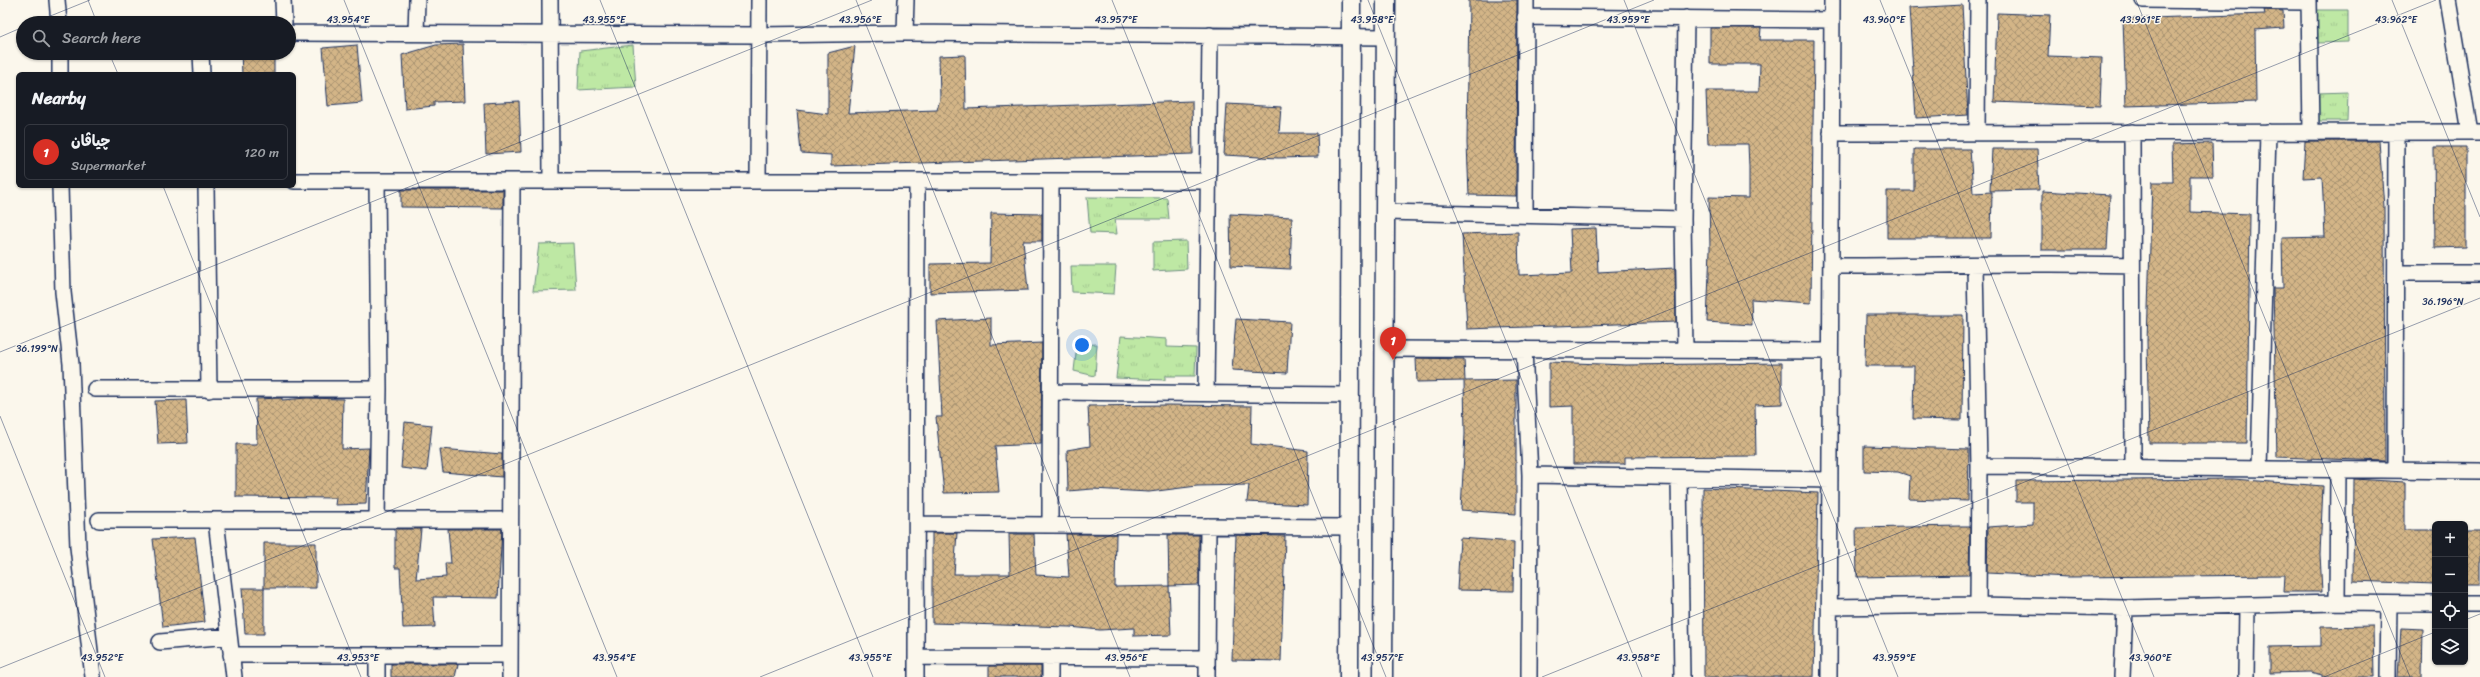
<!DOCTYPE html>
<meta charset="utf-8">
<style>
body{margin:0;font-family:Sriracha,"Playpen Sans Arabic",sans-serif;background:#242831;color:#f1f3f6}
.controls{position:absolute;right:12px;bottom:12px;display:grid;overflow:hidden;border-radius:6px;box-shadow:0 1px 3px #0004}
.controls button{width:36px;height:36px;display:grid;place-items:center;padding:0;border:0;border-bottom:1px solid #363941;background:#171b24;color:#f1f3f6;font:20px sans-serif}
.you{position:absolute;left:1082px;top:345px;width:14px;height:14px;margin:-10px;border:3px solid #fff;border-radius:50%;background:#1a73e8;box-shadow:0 0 0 6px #1a73e833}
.badge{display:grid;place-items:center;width:26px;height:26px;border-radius:50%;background:#d93025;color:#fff;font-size:13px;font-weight:700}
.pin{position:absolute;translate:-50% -33px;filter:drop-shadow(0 1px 2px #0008)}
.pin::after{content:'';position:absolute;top:21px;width:14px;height:12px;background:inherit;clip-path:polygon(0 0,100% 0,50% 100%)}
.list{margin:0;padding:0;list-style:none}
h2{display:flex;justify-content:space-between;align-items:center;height:52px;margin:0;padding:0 16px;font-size:17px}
h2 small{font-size:13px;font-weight:400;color:#9ea1a6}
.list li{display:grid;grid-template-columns:26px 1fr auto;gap:12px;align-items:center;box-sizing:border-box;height:56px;margin:0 8px 8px;padding:0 8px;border:1px solid #363941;border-radius:6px}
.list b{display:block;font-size:15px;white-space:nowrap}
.list p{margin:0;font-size:13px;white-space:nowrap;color:#9ea1a6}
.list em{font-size:13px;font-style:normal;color:#9ea1a6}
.icon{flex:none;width:22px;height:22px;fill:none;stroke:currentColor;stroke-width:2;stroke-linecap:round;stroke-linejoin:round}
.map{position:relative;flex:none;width:2480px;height:677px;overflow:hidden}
.search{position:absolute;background:#171b24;box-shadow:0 1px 3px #0004;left:16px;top:16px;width:280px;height:44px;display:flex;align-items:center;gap:10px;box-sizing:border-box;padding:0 14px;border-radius:22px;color:#9ea1a6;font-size:15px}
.panel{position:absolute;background:#171b24;box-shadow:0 1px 3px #0004;left:16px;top:72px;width:280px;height:116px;border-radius:6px}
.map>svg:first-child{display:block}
.grass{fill:url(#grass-tufts);stroke:#6c8c81}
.building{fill:url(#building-cross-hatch);stroke:#1b2f5e}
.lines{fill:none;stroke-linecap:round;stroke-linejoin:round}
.minor-casing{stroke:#1b2f5e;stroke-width:18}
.tertiary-casing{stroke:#1b2f5e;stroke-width:21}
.minor{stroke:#fbf7ec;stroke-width:15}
.tertiary{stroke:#fbf7ec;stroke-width:18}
.ticks{fill:none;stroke:#1b2f5e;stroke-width:1;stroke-opacity:0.45}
.ticks-label{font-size:10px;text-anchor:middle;fill:#1b2f5e;stroke:#fbf7ec;stroke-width:3;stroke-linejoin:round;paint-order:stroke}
</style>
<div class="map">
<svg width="2480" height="677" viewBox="0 0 2480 677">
<defs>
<pattern id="grass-tufts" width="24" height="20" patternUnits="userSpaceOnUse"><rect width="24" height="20" fill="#bee8a4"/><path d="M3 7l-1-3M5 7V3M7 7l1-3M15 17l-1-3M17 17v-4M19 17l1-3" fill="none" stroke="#a3c790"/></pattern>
<pattern id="building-cross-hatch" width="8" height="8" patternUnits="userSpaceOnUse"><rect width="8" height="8" fill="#d3b587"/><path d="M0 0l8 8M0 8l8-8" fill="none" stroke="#aa9472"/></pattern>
</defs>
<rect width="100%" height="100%" fill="#fbf7ec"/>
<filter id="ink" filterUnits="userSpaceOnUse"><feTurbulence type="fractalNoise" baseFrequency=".025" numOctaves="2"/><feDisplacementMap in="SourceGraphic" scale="8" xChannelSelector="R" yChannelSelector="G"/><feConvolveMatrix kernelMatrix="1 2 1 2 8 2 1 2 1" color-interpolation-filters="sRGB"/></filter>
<g filter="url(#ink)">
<!-- grass -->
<path class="grass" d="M2317,10H2348V42L2317,43Z
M633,45L636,87L578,90L580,51Z
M2348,92L2347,121H2315L2317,93Z
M1087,197L1167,198L1169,219H1115L1117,234L1090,233Z
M1186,241L1187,269L1153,271V242Z
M573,243L576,290L533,291L539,244Z
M1071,266H1116L1114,294L1072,292Z
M1121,336L1167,339V347L1196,348L1195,376H1165V380L1116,378Z
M1097,344L1095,376L1074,371L1077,345Z"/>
<!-- building -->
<path class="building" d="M1469,0H1517L1516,196L1469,195L1467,143Z
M1962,5L1968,115L1916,118L1909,8Z
M2264,10L2283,11L2284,28L2255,30L2256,102L2126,106L2123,19L2265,14Z
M1997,13L2050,15L2048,56L2102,58L2100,106L1994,102Z
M1710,28H1761L1760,40H1814L1811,303L1751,299L1752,325L1707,322L1710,249L1709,197L1749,198V167L1748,144H1708L1706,91H1759L1760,64H1710Z
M463,44L465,101L434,102V106L405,109L402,55L436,45Z
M357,45L362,103L328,106L323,48Z
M855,46L848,113L937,110L940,99L939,56L965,55L966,109L1192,101L1193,154L831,166V155L801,153L797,110L828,114V53Z
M241,53H274V74H242Z
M519,101L521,152L486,154L484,103Z
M1227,104L1281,107L1279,133H1317L1318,157L1278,158L1224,155Z
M2305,141H2379L2384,207L2385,461L2277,457L2273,288H2283L2282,238L2325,237L2322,177L2303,178Z
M2212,143L2213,176H2190V212L2250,214L2247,443H2149L2147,341L2152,182H2173L2172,144Z
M2434,147H2466V247L2435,248Z
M1914,149H1970L1973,193L1992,192L1991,238H1887V191H1914Z
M1992,149H2037L2039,190L1990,191Z
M401,190H503V208L401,207Z
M2042,191L2110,195L2107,250H2042Z
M991,213L1042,214V241H1023L1028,290L930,293V264L990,263Z
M1230,214L1292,217L1290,269L1231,266Z
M1596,228L1598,272L1675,268L1676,322L1467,329L1462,234L1518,232L1519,275L1572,273L1570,229Z
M1866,315H1963L1962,420L1913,419L1914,366H1865Z
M991,318V345L1042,343L1041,444L995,446L999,492L944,493L936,417H942L937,321Z
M1236,319L1290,322L1287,373L1232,370Z
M1416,358L1464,359L1465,381L1516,380V514L1461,510L1465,434L1464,381L1417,382Z
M1549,362L1626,365L1782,363V404L1755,405L1756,456L1625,457V464H1573V406L1549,407Z
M282,398V400L307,398L343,399L342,449L369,448L366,504L335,505L336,498L236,497V444H257L256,399Z
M186,400L188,443L158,444L155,401Z
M1168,405L1252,406L1251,444L1308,451L1307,505L1247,502L1249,485L1197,486L1149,492L1092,489L1068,491L1067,450L1090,446L1088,406Z
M405,422L432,425L427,471L401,468Z
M1864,446L1969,449L1968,501L1909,499L1910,476L1898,472L1864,471Z
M440,449L502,454V477L443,472Z
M2233,479L2323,486L2320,554L2322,592H2284L2285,575L2069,577L1987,573L1988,527L2033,524V502H2016V481Z
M2354,479L2405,482V530H2435V584L2353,581Z
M1703,488L1818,493L1814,677H1704Z
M1960,526H1970L1969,575L1857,577L1856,528Z
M395,529H421L416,579L446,577L445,563H451L448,529H502L498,598L433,597L435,627L403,628L400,568H395Z
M2465,531H2480V584H2465Z
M932,533H957L954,574H1010L1009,534H1034L1036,575L1069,577L1066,534H1116L1115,587L1169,586L1171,635L1134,636V628L1100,630L1070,627L932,623Z
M1168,535H1199V585L1169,586Z
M1236,535L1285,536L1281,661L1232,660Z
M195,537L205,622L163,627L153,539Z
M1460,538L1514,542L1513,591L1457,590Z
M264,543H316V588H264V634H245L242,588H264Z
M2373,626L2374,677H2322V675L2310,672L2270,673V647L2321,646V627Z
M2401,628L2423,629L2422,677H2398Z
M391,664H458L455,677H391Z
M989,666H1041V677H989Z"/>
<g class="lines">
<defs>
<path id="minor" d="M57,0L59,23
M283,0L284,23
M550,0L551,181
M2143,0L2309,2
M2309,0L2311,132
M2448,0L2470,132
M1525,17L1832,20
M289,33L759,35L905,33L1386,37
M416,33L417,0
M905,33L906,0
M201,53L202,74
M60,74V53
M2132,132L2133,468
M1831,133L2480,132
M1977,133L1978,0
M294,181H1208
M758,181L759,0
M60,186L63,292L71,364L78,547L93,677
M206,186L209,390
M1385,212L1683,219
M1525,214L1526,0
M1831,266C1931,266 2031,262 2131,265
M1975,266L1979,466L1978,605
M2396,273H2480
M1384,349L1830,351
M1524,349L1530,475L1529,677
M1685,350L1683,219L1686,18
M95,389H379
M1050,392L1350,395
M1206,394L1210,35
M1979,466L2480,471
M2259,469L2268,132
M2395,470L2396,132
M1530,475L1830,480
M1679,478L1682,677
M99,520H510
M216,520L234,677
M377,520L379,389L377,181
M918,524L1350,527
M1050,524L1051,181
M2337,603L2338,470
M2465,604H2480
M1829,607L1978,605L2125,608L2337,603L2435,604
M160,642L229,636
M231,655H510
M916,657L1207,658
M377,677V655
M510,677L512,181
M916,677L917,181
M1050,677V658
M1207,677L1208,526
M1829,677L1832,0
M2122,677L2125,608
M2246,677L2247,606
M2388,677L2389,604"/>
<path id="tertiary" d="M1349,677L1351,0
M1383,677L1386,0"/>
</defs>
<!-- minor casing -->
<use href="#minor" class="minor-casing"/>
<!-- tertiary casing -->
<use href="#tertiary" class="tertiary-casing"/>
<!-- minor -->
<use href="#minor" class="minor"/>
<!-- tertiary -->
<use href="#tertiary" class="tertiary"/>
</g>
</g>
<!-- ticks -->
<path class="ticks" d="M88,0L97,23M344,0L617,677M600,0L873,677M856,0L1130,677M1112,0L1386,677M1368,0L1642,677M1624,0L1898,677M1880,0L2154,677M2136,0L2410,677M2392,0L2480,217M33,23L90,0M0,37L23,27M109,53L118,74M163,186L361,677M0,352L872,0M0,416L105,677M2465,620L2480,614M0,668L1654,0M760,677L2436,0M1542,677L2480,298M2324,677L2435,632"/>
<g class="ticks-label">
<text x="2140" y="23">43.961°E</text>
<text x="348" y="23">43.954°E</text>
<text x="604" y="23">43.955°E</text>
<text x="860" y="23">43.956°E</text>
<text x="1116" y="23">43.957°E</text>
<text x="1372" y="23">43.958°E</text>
<text x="1628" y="23">43.959°E</text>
<text x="1884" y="23">43.960°E</text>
<text x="2396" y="23">43.962°E</text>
<text x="2443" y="305">36.196°N</text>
<text x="37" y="352">36.199°N</text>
<text x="102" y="661">43.952°E</text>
<text x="358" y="661">43.953°E</text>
<text x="614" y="661">43.954°E</text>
<text x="870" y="661">43.955°E</text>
<text x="1126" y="661">43.956°E</text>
<text x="1382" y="661">43.957°E</text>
<text x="1638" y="661">43.958°E</text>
<text x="1894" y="661">43.959°E</text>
<text x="2150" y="661">43.960°E</text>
</g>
</svg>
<div class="controls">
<button>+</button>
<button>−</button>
<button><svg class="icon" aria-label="locate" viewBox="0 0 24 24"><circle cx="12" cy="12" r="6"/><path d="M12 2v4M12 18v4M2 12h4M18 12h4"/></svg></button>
<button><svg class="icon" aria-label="layers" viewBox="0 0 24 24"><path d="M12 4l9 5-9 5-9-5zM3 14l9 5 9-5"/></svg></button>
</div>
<div class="you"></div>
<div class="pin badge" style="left:1393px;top:360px">1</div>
<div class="search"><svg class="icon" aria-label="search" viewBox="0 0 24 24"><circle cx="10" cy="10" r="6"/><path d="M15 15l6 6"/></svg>Search here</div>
<section class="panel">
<h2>Nearby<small></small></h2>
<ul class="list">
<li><span class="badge">1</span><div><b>چياڤان</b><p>Supermarket</p></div><em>120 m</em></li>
</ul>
</section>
</div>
